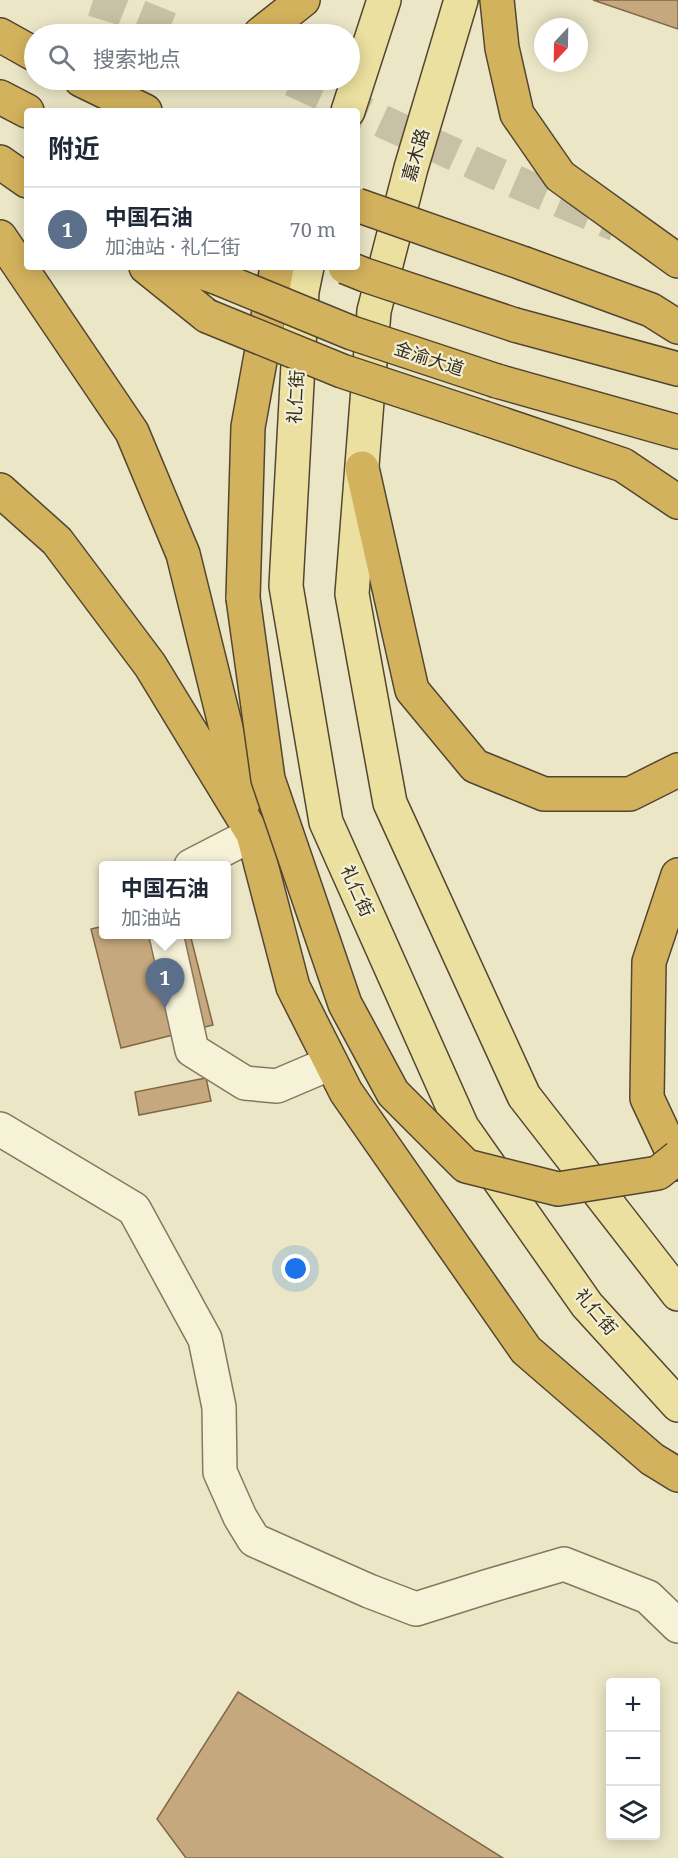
<!DOCTYPE html>
<html lang="zh">
<meta charset="utf-8">
<style>
body{margin:0;font-family:"Noto Serif","Noto Sans SC",serif;background:#f6f6f7;color:#1f2937}
.controls{position:absolute;right:18px;bottom:18px;display:grid;overflow:hidden;border-radius:6px;box-shadow:0 3px 15px #0003}
.controls button{width:54px;height:54px;display:grid;place-items:center;padding:0;border:0;border-bottom:2px solid #e0e1e3;background:#fff;color:#1f2937;font:30px sans-serif}
.compass{position:absolute;left:534px;top:18px;width:54px;height:54px;border-radius:50%;background:#fff;box-shadow:0 3px 15px #0003;rotate:202deg}
.you{position:absolute;left:296px;top:1269px;width:21px;height:21px;margin:-15px;border:4px solid #fff;border-radius:50%;background:#1a73e8;box-shadow:0 0 0 9px #1a73e833}
.badge{display:grid;place-items:center;width:39px;height:39px;border-radius:50%;background:#0b8043;color:#fff;font-size:20px;font-weight:700}
.pin{position:absolute;translate:-50% -50px;filter:drop-shadow(0 2px 3px #0008)}
.pin::after{content:'';position:absolute;top:32px;width:21px;height:18px;background:inherit;clip-path:polygon(0 0,100% 0,50% 100%)}
.popup{position:absolute;left:99px;top:861px;width:132px;height:78px;box-sizing:border-box;display:grid;place-content:center;border-radius:6px;background:#fff;filter:drop-shadow(0 2px 4px #0005);font-size:20px;white-space:nowrap;color:#747a83}
.popup b{font-size:22px;color:#1f2937}
.popup::after{content:'';position:absolute;left:50%;top:100%;margin-left:-12px;border:12px solid transparent;border-top-color:#fff}
.list{margin:0;padding:0;list-style:none}
h2{display:flex;justify-content:space-between;align-items:center;height:78px;margin:0;padding:0 24px;font-size:26px}
h2 small{font-size:20px;font-weight:400;color:#747a83}
.list li{display:grid;grid-template-columns:39px 1fr auto;gap:18px;align-items:center;box-sizing:border-box;height:84px;padding:0 24px;border-top:2px solid #e0e1e3}
.list b{display:block;font-size:22px;white-space:nowrap}
.list p{margin:0;font-size:20px;white-space:nowrap;color:#747a83}
.list em{font-size:20px;font-style:normal;color:#747a83}
.icon{flex:none;width:33px;height:33px;fill:none;stroke:currentColor;stroke-width:2;stroke-linecap:round;stroke-linejoin:round}
.map{position:relative;flex:none;width:678px;height:1858px;overflow:hidden}
.search{position:absolute;background:#fff;box-shadow:0 3px 15px #0003;left:24px;top:24px;width:336px;height:66px;display:flex;align-items:center;gap:15px;box-sizing:border-box;padding:0 21px;border-radius:33px;color:#747a83;font-size:22px}
.panel{position:absolute;background:#fff;box-shadow:0 3px 15px #0003;left:24px;top:108px;width:336px;height:162px;border-radius:6px}
.map>svg:first-child{display:block}
.building{fill:#c6a87e;stroke:#826745;stroke-width:1.5}
.lines{fill:none;stroke-linecap:round;stroke-linejoin:round}
.highway-tunnel{stroke:#c7c1a5;stroke-width:33;stroke-dasharray:33 16;stroke-linecap:butt}
.minor-casing{stroke:#85785d;stroke-width:36}
.major-casing{stroke:#534631;stroke-width:36}
.highway-casing{stroke:#534631;stroke-width:36}
.minor{stroke:#f6f2d8;stroke-width:33}
.major{stroke:#ebe0a0;stroke-width:33}
.highway{stroke:#d3b25d;stroke-width:33}
.highway-bridge-casing{stroke:#534631;stroke-width:36;stroke-linecap:butt}
.highway-bridge{stroke:#d3b25d;stroke-width:33}
.labels{text-anchor:middle;stroke-width:4.5;stroke-linejoin:round;paint-order:stroke}
.street-label{font-size:18px;fill:#362e20;stroke:#f3efd5}
</style>
<div class="map">
<svg width="678" height="1858" viewBox="0 0 678 1858">
<rect width="100%" height="100%" fill="#ebe6c6"/>
<!-- building -->
<path class="building" d="M593,0H678V29Z
M104,926V934H190L213,1025L121,1048L91,929Z
M206,1078L211,1101L139,1115L135,1092Z
M238,1692L503,1858H186L157,1819Z"/>
<g class="lines">
<!-- highway-tunnel -->
<path class="highway-tunnel" d="M93,0L119,8L183,34
M292,80L493,172L616,225"/>
<defs>
<path id="minor" d="M191,866L253,834
M166,934L192,1050L245,1083L277,1086L331,1063
M0,1129L134,1209L205,1339L219,1407L220,1472L240,1517L254,1540L369,1591L416,1609L489,1586L564,1564L648,1597L678,1626"/>
<path id="major" d="M461,0L411,168L374,311L352,594L390,803L524,1096L678,1294
M348,111L384,0
M307,267L302,291L286,586L326,822L462,1127L587,1305L678,1405"/>
<path id="highway" d="M497,0L502,48L517,114L560,176L678,261
M260,34L303,0
M0,35L34,54
M81,80L145,111
M0,97L27,111
M0,162L27,181
M0,237L132,432L183,554L244,801
M525,264L651,310L678,327
M146,267L207,316
M186,267L218,278
M515,325L678,369
M497,381L678,432
M484,418L623,465L678,502
M362,468L412,690L475,766L544,794H630L678,770
M0,490L57,541L150,665L253,834L293,987L346,1092L526,1350L652,1459L678,1475
M243,598L248,427L277,267
M678,875L649,962L647,1098L678,1164"/>
</defs>
<!-- minor casing -->
<use href="#minor" class="minor-casing"/>
<!-- major casing -->
<use href="#major" class="major-casing"/>
<!-- highway casing -->
<use href="#highway" class="highway-casing"/>
<!-- minor -->
<use href="#minor" class="minor"/>
<!-- major -->
<use href="#major" class="major"/>
<!-- highway -->
<use href="#highway" class="highway"/>
<defs>
<path id="highway-bridge" d="M357,205L525,264
M345,267L365,275L515,325
M218,278L352,333L497,381
M207,316L342,371L484,418
M243,598L268,779L345,1004L393,1093L466,1166L558,1189L658,1173L678,1157"/>
</defs>
<!-- highway-bridge casing -->
<use href="#highway-bridge" class="highway-bridge-casing"/>
<!-- highway-bridge -->
<use href="#highway-bridge" class="highway-bridge"/>
</g>
<g class="labels">
<!-- street labels -->
<g class="street-label">
<text transform="translate(416 155) rotate(-74)" y="6">嘉木路</text>
<text transform="translate(429 359) rotate(18)" y="6">金渝大道</text>
<text transform="translate(296 397) rotate(-87)" y="6">礼仁街</text>
<text transform="translate(357 891) rotate(66)" y="6">礼仁街</text>
<text transform="translate(596 1312) rotate(50)" y="6">礼仁街</text>
</g>
</g>
</svg>
<div class="controls">
<button>+</button>
<button>−</button>
<button><svg class="icon" aria-label="layers" viewBox="0 0 24 24"><path d="M12 4l9 5-9 5-9-5zM3 14l9 5 9-5"/></svg></button>
</div>
<svg class="compass" viewBox="-18 -18 36 36"><path d="M0-13l5 13h-10z" fill="#e53935"/><path d="M0 13l5-13h-10z" fill="#747a83"/></svg>
<div class="you"></div>
<div class="pin badge" style="left:165px;top:1008px;background:#5c6f8a">1</div>
<div class="popup"><b>中国石油</b>加油站</div>
<div class="search"><svg class="icon" aria-label="search" viewBox="0 0 24 24"><circle cx="10" cy="10" r="6"/><path d="M15 15l6 6"/></svg>搜索地点</div>
<section class="panel">
<h2>附近<small></small></h2>
<ul class="list">
<li><span class="badge" style="background:#5c6f8a">1</span><div><b>中国石油</b><p>加油站 · 礼仁街</p></div><em>70 m</em></li>
</ul>
</section>
</div>
